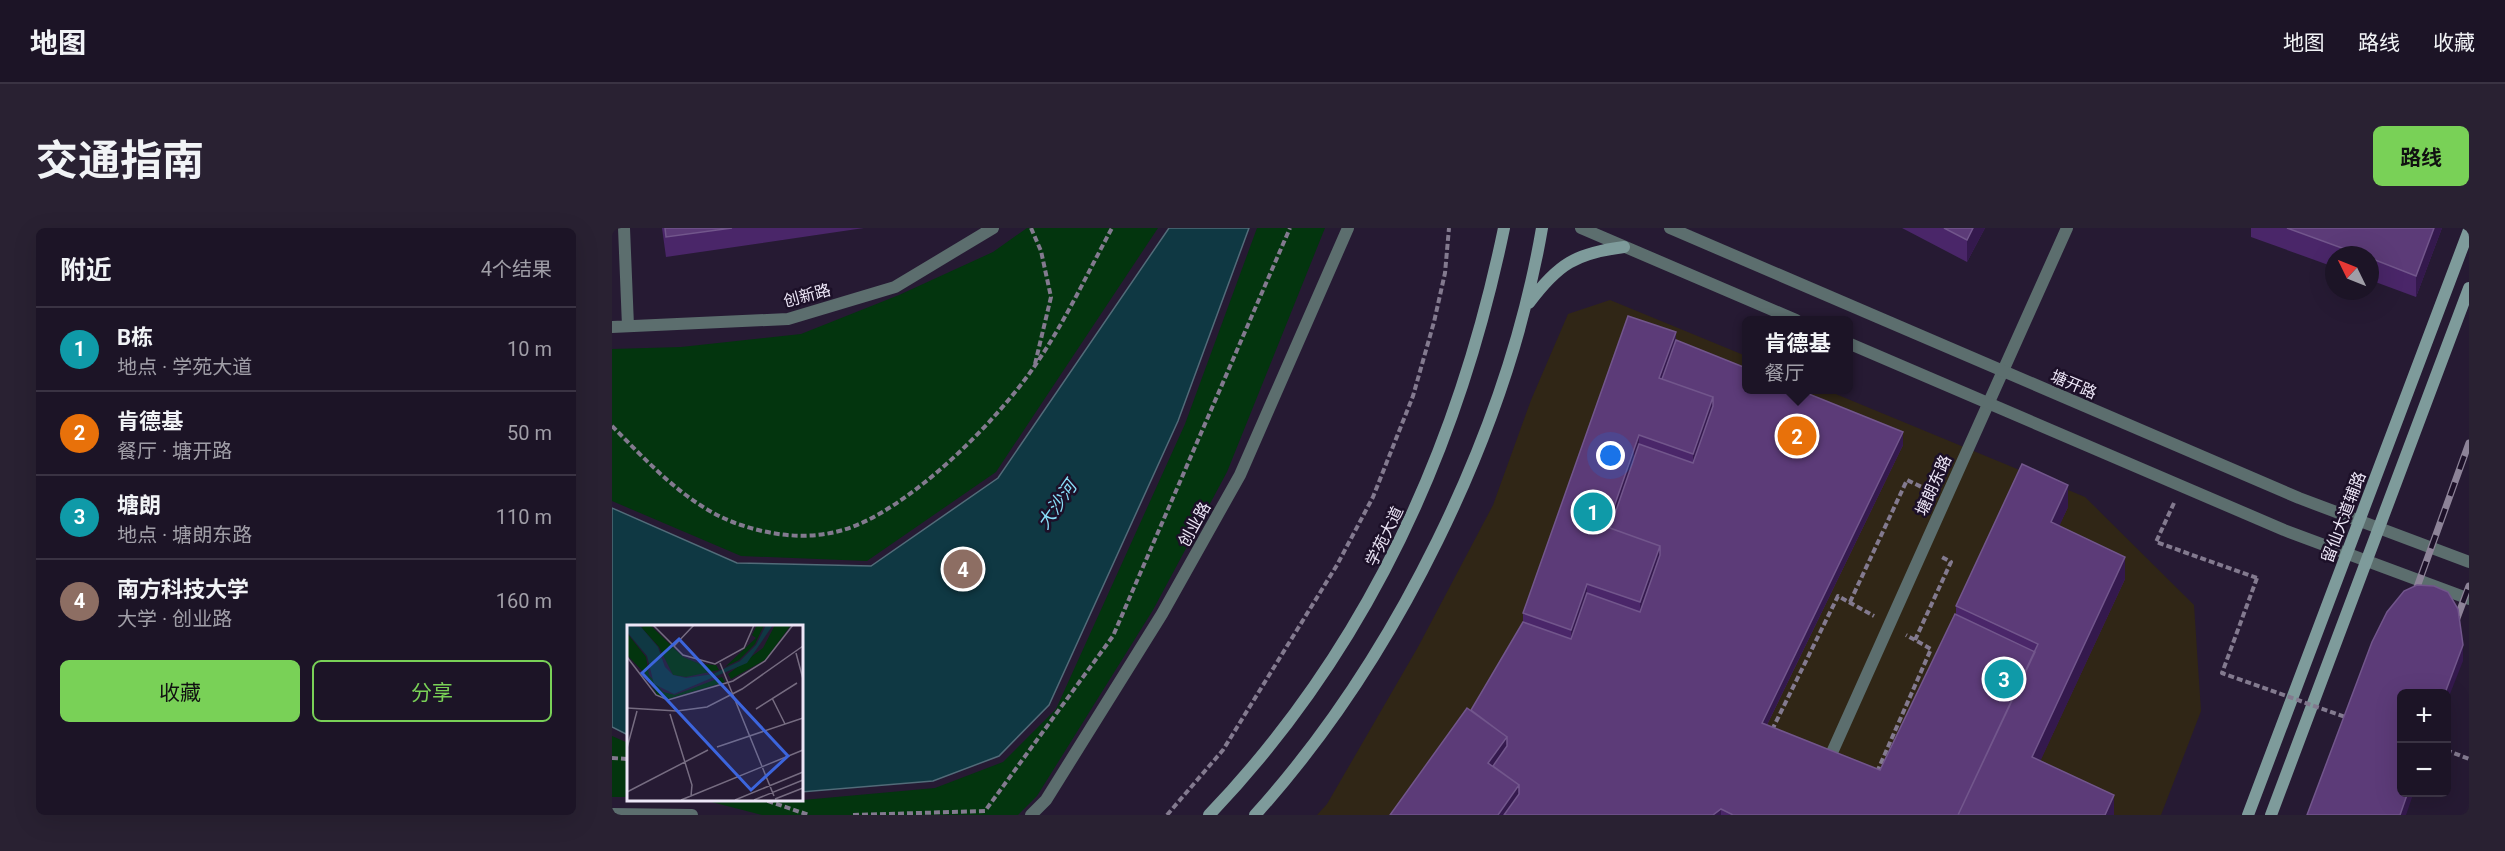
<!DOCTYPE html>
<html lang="zh">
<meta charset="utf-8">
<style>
body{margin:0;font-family:Roboto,"Noto Sans SC",sans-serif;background:#292132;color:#f1f3f6}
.controls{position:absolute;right:18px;bottom:18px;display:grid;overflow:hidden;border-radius:9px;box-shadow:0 6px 24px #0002}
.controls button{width:54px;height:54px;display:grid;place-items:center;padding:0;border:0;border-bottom:2px solid #3a3343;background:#1c1426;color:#f1f3f6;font:30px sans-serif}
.compass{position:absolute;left:1713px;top:18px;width:54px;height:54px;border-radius:50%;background:#1c1426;box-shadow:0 6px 24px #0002;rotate:313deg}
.you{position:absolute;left:999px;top:228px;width:21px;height:21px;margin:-15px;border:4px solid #fff;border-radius:50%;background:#1a73e8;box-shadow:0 0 0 9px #1a73e833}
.badge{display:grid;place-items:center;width:39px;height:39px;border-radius:50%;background:#79d157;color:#fff;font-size:20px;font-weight:700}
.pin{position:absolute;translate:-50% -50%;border:3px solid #fff;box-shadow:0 2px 6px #0006}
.popup{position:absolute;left:1130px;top:88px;width:111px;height:78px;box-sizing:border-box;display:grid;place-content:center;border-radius:9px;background:#1c1426;filter:drop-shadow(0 2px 4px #0005);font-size:20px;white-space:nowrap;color:#a09ea7}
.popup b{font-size:22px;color:#f1f3f6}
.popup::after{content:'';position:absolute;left:50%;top:100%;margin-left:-12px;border:12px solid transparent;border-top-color:#1c1426}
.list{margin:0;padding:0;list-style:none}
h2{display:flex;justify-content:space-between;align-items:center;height:78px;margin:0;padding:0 24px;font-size:26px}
h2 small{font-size:20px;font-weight:400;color:#a09ea7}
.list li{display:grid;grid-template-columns:39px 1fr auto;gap:18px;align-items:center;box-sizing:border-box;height:84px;padding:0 24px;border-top:2px solid #3a3343}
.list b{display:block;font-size:22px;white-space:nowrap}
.list p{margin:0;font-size:20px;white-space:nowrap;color:#a09ea7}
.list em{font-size:20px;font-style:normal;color:#a09ea7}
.actions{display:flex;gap:12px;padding:18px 24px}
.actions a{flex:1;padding:14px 0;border:2px solid #79d157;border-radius:9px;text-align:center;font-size:21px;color:#79d157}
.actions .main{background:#79d157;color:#111}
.map{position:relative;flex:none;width:1857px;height:587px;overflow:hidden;border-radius:9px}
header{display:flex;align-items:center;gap:36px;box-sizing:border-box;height:84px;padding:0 30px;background:#1c1426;border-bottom:2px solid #3a3343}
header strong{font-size:28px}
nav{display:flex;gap:33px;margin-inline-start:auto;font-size:21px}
.intro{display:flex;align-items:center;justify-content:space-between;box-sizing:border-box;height:144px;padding:0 36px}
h1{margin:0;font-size:42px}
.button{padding:15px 27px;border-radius:9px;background:#79d157;color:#111;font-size:21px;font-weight:700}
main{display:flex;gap:36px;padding:0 36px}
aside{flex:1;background:#1c1426;border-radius:9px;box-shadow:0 6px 24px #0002}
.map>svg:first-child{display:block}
.commercial{fill:#302616}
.green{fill:#03350e}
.water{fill:#0f3843;stroke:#526c79;stroke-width:1.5}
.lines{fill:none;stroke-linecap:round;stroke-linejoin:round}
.path{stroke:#837a8f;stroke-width:4;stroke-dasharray:6 3;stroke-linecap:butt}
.service{stroke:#5c6e6e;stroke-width:12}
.minor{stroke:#5c6e6e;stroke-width:12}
.tertiary{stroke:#5c6e6e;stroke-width:12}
.secondary{stroke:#7e9b9b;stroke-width:12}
.rail-casing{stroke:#8d8398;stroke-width:7}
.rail{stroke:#1c1028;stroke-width:4.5;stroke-dasharray:14;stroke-linecap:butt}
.path-bridge{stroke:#837a8f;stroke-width:4;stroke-dasharray:6 3;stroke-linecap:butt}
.wall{fill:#4a2669}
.shaded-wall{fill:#34194d}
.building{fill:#5c3b78;stroke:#72568c;stroke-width:1.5}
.labels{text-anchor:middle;stroke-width:5;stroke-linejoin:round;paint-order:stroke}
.street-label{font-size:16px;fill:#ede6f7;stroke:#1c1028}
.water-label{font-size:18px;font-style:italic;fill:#89dff8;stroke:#1c1028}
.inset-road{fill:none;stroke:#766c81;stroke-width:1.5}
.view{fill:#3c65dd;fill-opacity:0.15;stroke:#3c65dd;stroke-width:3}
.inset-edge{fill:none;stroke:#ede6f7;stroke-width:3}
</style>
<header>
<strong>地图</strong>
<nav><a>地图</a><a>路线</a><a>收藏</a></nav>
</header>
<div class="intro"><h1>交通指南</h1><a class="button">路线</a></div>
<main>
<aside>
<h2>附近<small>4个结果</small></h2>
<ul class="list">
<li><span class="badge" style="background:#0f9aa8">1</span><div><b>B栋</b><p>地点 · 学苑大道</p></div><em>10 m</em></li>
<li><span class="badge" style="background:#e8710a">2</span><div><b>肯德基</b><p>餐厅 · 塘开路</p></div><em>50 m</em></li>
<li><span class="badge" style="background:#0f9aa8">3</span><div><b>塘朗</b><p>地点 · 塘朗东路</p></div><em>110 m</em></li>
<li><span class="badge" style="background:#8d6e63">4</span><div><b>南方科技大学</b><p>大学 · 创业路</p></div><em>160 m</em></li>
</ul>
<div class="actions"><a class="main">收藏</a><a>分享</a></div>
</aside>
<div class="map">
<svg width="1857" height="587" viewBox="0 0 1857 587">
<rect width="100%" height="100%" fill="#261a33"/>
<!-- commercial -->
<path class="commercial" d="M998,72L1134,128V162H1214L1473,269L1582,377L1589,483L1549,587H705L715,576L806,419L881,277L919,172L956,86Z"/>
<!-- green -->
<path class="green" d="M415,0H546L384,244L255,333L129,328L0,273V121L69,119L189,106L287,67L381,24Z
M645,0H713L615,244L541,382L425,568L406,587H150L88,571L191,572L323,560L391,534L444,481L573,196Z
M0,508L16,515V569H0Z"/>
<!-- water -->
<path class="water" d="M557,0H637L566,193L437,477L387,528L321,553L189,564V398H16V507L0,499V280L125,335L259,338L386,250Z"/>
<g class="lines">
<!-- path -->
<path class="path" d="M419,0L429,23L439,69L423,136
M0,198C37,235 77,280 129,297C162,308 197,312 231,302C296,283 384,194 422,139C452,96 475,46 500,0
M1562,275L1544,314L1645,350
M1238,374L1295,252L1316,262
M1303,412L1339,334L1328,328
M1160,502L1226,368L1262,388
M1834,522L1857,531
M0,530L16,531
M1265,544L1319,421L1294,407
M147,570L197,587
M241,587L373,583L501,408L678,0
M555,587L611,522L725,337L761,269L801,168L822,94L833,45L837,0"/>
<!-- service -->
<path class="service" d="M12,0L16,98
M0,99L176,91L283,59L381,0"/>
<!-- minor -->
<path class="minor" d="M1218,529L1455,0
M0,586L80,587
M419,587L434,572L550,386L628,247L736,0"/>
<!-- tertiary -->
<path class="tertiary" d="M969,0L1184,92
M1058,0L1687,270L1857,334
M1236,115L1672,302L1857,371"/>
<!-- secondary -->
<path class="secondary" d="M917,75C946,36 964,25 1012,19
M597,587C755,422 846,222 892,0
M643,587C782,433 895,205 930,0
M1636,587L1857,2
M1659,587L1857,60"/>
<defs>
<path id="rail" d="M1800,373L1857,215
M1841,401L1857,358"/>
</defs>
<!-- rail casing -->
<use href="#rail" class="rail-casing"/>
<!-- rail -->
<use href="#rail" class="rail"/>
<!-- path-bridge -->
<path class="path-bridge" d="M1645,350L1610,445L1736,490"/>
</g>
<!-- wall -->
<path class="wall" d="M50,0H252L54,29Z
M1290,0H1373L1355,34Z
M1639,0H1830L1804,69L1758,52V27H1722V39L1639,9Z
M1064,113L1291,217L1155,497L1268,542L1344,387V378L1456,279L1447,298L1513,351L1428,533L1502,587H778L859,482L911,394V385Z"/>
<!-- shaded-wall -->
<path class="shaded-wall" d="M1361,0H1373L1355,34V12Z
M1822,0H1830L1804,69V48Z
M1064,104V126L1051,161L1047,150Z
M1101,169V191L1081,248V226Z
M1291,204V217L1150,507V495Z
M1027,207V229L999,310L995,299Z
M1456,257V279L1439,316V294Z
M1048,318V340L1028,396V374Z
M1513,329V351L1420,551V529Z
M975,356V377L959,424V402Z
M1851,417V433L1834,476V465H1833Z
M895,509V531L882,549L876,535Z
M907,557V579L901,587H886Z
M1796,564H1802L1794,587H1788Z
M1502,567V587H1493Z
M1109,581V587H1101Z"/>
<!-- building -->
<path class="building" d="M53,0H120L54,9Z
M1332,0H1361L1355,12Z
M1675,0H1822L1804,48L1758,30V27H1749Z
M1016,88L1064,104L1047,150L1101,169L1081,226L1027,207L995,299L1048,318L1028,374L975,356L959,402L911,385Z
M1064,112L1134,140V162H1187L1291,204L1150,495L1268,542L1343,386L1423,424L1346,587H1121L1109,581L1101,587H892L907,566V557L881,538L895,518V509L859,482L911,394L959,411L975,365L1028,384L1048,327V318L998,300L1027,216L1081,235L1101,178V169L1050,151Z
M1410,236L1456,257L1439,294L1513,329L1420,529L1502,567L1493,587H1346L1426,416L1344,378Z
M1805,357L1822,358L1836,364L1846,381L1851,417L1833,465H1790V564H1796L1788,587H1695L1760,414L1775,384L1792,363Z
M855,480L895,509L876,535L907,557L886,587H778Z"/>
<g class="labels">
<!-- street labels -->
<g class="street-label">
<text transform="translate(195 67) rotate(-15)" y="6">创新路</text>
<text transform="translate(1462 156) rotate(23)" y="6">塘开路</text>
<text transform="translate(1321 257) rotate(-66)" y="6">塘朗东路</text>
<text transform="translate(1731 289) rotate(-69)" y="6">留仙大道辅路</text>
<text transform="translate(582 296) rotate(-61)" y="6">创业路</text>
<text transform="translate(772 308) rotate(-64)" y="6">学苑大道</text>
</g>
<!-- water labels -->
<g class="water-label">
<text transform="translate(445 277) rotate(-55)" y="6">大沙河</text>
</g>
</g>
<!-- overview -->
<g transform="translate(15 397)">
<rect width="176" height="176" fill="#261a33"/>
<path d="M23,0L56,32L73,39L89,40L92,45L59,52L46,50L32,22L14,2ZM130,0H137L128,19L112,35L98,42L129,13L125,10ZM148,0H164L138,35L104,54L101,49L136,23ZM0,8L19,32L22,50L36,67L48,70L95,52L98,57L41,74L30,70L21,52L1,31Z" fill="#03350e"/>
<path d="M0,0L14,2L31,22L38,42L46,50L59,53L86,49L113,36L129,20L139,0H146L120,38L47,69L27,59L20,31L0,7Z" fill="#0f3843"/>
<path class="inset-road" d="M26,0L56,30L88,39L117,23L127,0M47,21L67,0M169,28L176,54M0,32L29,70L41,75L106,56L138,36L166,0M93,38L147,171M145,73L158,99M0,83L50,86L80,82L115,64L176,21M129,84L170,58M43,89L65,160L64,171M90,122L176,93M0,123L10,86M0,167L81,125M148,174L176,163M54,175L176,125M108,175L176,147M127,175L176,155"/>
<path class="view" d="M52,14L161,131L124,165L15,48Z"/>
<rect width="176" height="176" class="inset-edge"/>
</g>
</svg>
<div class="controls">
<button>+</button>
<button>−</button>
</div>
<svg class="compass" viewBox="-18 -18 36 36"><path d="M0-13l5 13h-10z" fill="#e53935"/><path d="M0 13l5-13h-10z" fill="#a09ea7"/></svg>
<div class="you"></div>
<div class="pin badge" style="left:981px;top:284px;background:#0f9aa8">1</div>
<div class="pin badge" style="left:1185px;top:208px;background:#e8710a">2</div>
<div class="popup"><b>肯德基</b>餐厅</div>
<div class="pin badge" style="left:1392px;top:451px;background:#0f9aa8">3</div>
<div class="pin badge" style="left:351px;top:341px;background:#8d6e63">4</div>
</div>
</main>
